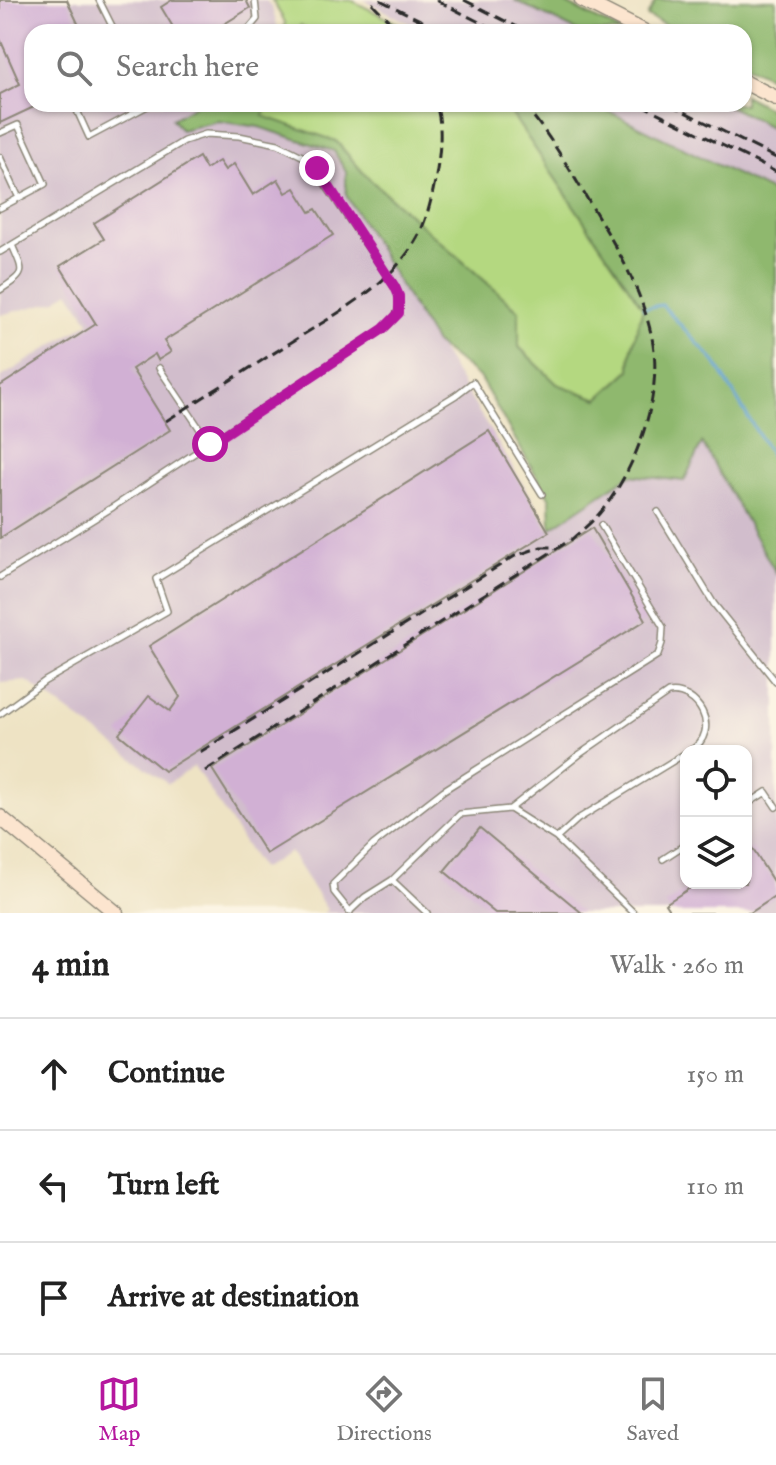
<!DOCTYPE html>
<meta charset="utf-8">
<style>
body{margin:0;font-family:"IM FELL English",serif;background:#f2f2f2;color:#222}
.controls{position:absolute;right:24px;bottom:24px;display:grid;overflow:hidden;border-radius:16px;box-shadow:0 2px 6px #0004}
.controls button{width:72px;height:72px;display:grid;place-items:center;padding:0;border:0;border-bottom:2px solid #e0e0e0;background:#fff;color:#222;font:40px sans-serif}
.stop{position:absolute;width:24px;height:24px;margin:-18px;border:6px solid #b5179e;border-radius:50%;background:#fff}
.stop.end{background:#b5179e;border-color:#fff;box-shadow:0 2px 8px #0008}
.list{margin:0;padding:0;list-style:none}
h2{display:flex;justify-content:space-between;align-items:center;height:104px;margin:0;padding:0 32px;font-size:34px}
h2 small{font-size:26px;font-weight:400;color:#767676}
.list li{display:grid;grid-template-columns:52px 1fr auto;gap:24px;align-items:center;box-sizing:border-box;height:112px;padding:0 32px;border-top:2px solid #e0e0e0}
.list b{display:block;font-size:30px;white-space:nowrap}
.list em{font-size:26px;font-style:normal;color:#767676}
.icon{flex:none;width:44px;height:44px;fill:none;stroke:currentColor;stroke-width:2;stroke-linecap:round;stroke-linejoin:round}
.map{position:relative;flex:none;width:776px;height:913px;overflow:hidden}
.search{position:absolute;background:#fff;box-shadow:0 2px 6px #0004;left:24px;right:24px;top:24px;height:88px;display:flex;align-items:center;gap:20px;box-sizing:border-box;padding:0 28px;border-radius:24px;color:#767676;font-size:30px}
.sheet{height:440px;background:#fff}
nav{display:flex;justify-content:space-around;align-items:center;box-sizing:border-box;height:112px;border-top:2px solid #e0e0e0;background:#fff;font-size:22px;color:#767676}
nav a{display:grid;justify-items:center;gap:4px}
nav .on{color:#b5179e}
.map>svg:first-child{display:block}
.industrial{fill:#d1bdcc;fill-rule:evenodd}
.green{fill:#b4d880;stroke:#708256;stroke-width:2}
.forest{fill:#8fb86e;stroke:#5d724c;stroke-width:2}
.lines{fill:none;stroke-linecap:round;stroke-linejoin:round}
.stream{stroke:#5ea1d2;stroke-width:3}
.building{fill:#d1b0d4}
.lane-casing{stroke:#8c8778;stroke-width:8}
.secondary-casing{stroke:#8c8778;stroke-width:17}
.lane{stroke:#fff;stroke-width:5}
.secondary{stroke:#fce5cf;stroke-width:14}
.rail{stroke:#2b2b2b;stroke-width:3;stroke-dasharray:12 6;stroke-linecap:butt}
.route{stroke:#b5179e;stroke-width:10}
</style>
<div class="map">
<svg width="776" height="913" viewBox="0 0 776 913">
<rect width="100%" height="100%" fill="#fcf5e5"/>
<filter id="ink" filterUnits="userSpaceOnUse"><feTurbulence type="fractalNoise" baseFrequency=".0125" numOctaves="2"/><feDisplacementMap in="SourceGraphic" scale="16" xChannelSelector="R" yChannelSelector="G"/><feConvolveMatrix kernelMatrix="1 2 1 2 8 2 1 2 1" color-interpolation-filters="sRGB"/></filter>
<filter id="wash" filterUnits="userSpaceOnUse"><feTurbulence type="fractalNoise" baseFrequency=".006" numOctaves="4" result="noise"/><feDisplacementMap in="SourceGraphic" scale="32" xChannelSelector="R" yChannelSelector="G"/><feGaussianBlur stdDeviation="1.8" result="paint"/><feColorMatrix in="noise" values="0 0 0 0 0 0 0 0 0 0 0 0 0 0 0 0 0 1.4 0 .05"/><feComposite in="paint" operator="in"/></filter>
<g filter="url(#wash)">
<rect width="100%" height="100%" fill="#eee3c4"/>
<!-- industrial -->
<path class="industrial" d="M0,0H266L272,8L279,32H32V104H198L173,119L181,130L218,121L259,127L334,151L346,172V195L550,528L630,475L684,480L702,442L776,573V913H323L327,910L290,852L261,869L194,766L168,784L27,681L0,683V378L90,322L69,291L56,301L0,315ZM686,751H746V883H686Z
M364,0H514L579,32H426Z
M594,104H725L776,130V194Z"/>
<!-- green -->
<path class="green" d="M272,0H351L415,32H311L301,25L294,32H284L285,22Z
M269,104H505L643,308L631,352L630,370L598,399L557,384L519,347V311L367,177L336,141L262,116Z"/>
<!-- forest -->
<path class="forest" d="M514,0H559L622,32H579Z
M656,0H776V80L744,64V32H679L647,16Z
M744,95L776,112V130L725,104H744Z
M198,104H269L263,116L336,141L367,177L519,311V347L557,384L598,399L630,370L631,352L643,308L505,104H594L776,194V573L702,443L684,481L630,475L551,528L550,499L479,377L435,343L346,195V172L334,151L259,127L218,121L181,130L172,119Z"/>
<g class="lines">
<!-- stream -->
<path class="stream" d="M643,308L662,305L715,362L776,464"/>
</g>
<g id="blocks">
<!-- building -->
<path class="building" d="M0,0H67L82,32H32V96L29,97L34,107L0,123V94L20,84L0,39Z
M172,0H246L250,8L211,32H176L161,7Z
M199,157L206,169L219,161L225,170L234,164L253,195L278,179L286,193L295,188L310,212L316,209L333,235L164,341L171,352L158,360L155,354L132,369L170,430L0,538V386L96,324L60,266L104,239L94,223Z
M489,431L549,532L164,771L119,734L149,696L170,711L180,697L149,646Z
M592,528L646,620L266,854L212,769Z
M480,828L582,913H495L444,871Z
M752,848L776,886V896L750,913H671L665,904L698,883H746V852Z"/>
</g>
</g>
<g filter="url(#ink)">
<use href="#blocks" fill-opacity="0" stroke="#8c8778" stroke-width="2"/>
<g class="lines">
<defs>
<path id="lane" d="M99,0L115,32
M246,32L257,19L255,0
M74,104L89,137L151,104
M0,133L18,125L45,184L0,208
M0,157L19,198
M0,252L184,141L206,134L239,136L278,144L308,159L395,287C404,306 398,317 383,329L113,507L0,577
M0,290C27,273 24,273 12,245
M159,368L210,444
M658,512L714,604L776,682
M0,714L45,681L167,611L156,579L456,395L473,382L542,494
M746,805L766,792L776,807
M510,809L580,754L668,693C696,687 724,730 690,751
M557,838L578,819L686,753
M663,859L686,844
M392,880L427,913
M349,912L365,897L392,880L460,814L510,809L556,838L634,913
M350,912L334,892L333,884L373,845L444,790L658,655L662,643L663,627L601,525"/>
<path id="secondary" d="M582,0L645,32
M744,82L776,98
M0,817L116,913"/>
</defs>
<!-- lane casing -->
<use href="#lane" class="lane-casing"/>
<!-- secondary casing -->
<use href="#secondary" class="secondary-casing"/>
<!-- lane -->
<use href="#lane" class="lane"/>
<!-- secondary -->
<use href="#secondary" class="secondary"/>
<!-- rail -->
<path class="rail" d="M380,0L444,32
M436,0L499,32
M464,0L527,32
M372,3L400,32
M640,104L776,172
M669,104L776,158
M166,421C207,395 248,369 290,343C335,314 388,288 416,240C427,221 432,197 436,176C440,153 443,126 436,104
M200,752L515,556L541,547H551
M205,771L572,539C581,531 591,523 599,514C636,471 664,394 652,338C642,290 616,246 591,205C570,170 550,135 523,104"/>
</g>
</g>
<g class="lines" filter="url(#ink)">
<!-- route -->
<path class="route" d="M210,444L383,329L399,313V296L395,287L317,168"/>
</g>
</svg>
<div class="controls">
<button><svg class="icon" aria-label="locate" viewBox="0 0 24 24"><circle cx="12" cy="12" r="6"/><path d="M12 2v4M12 18v4M2 12h4M18 12h4"/></svg></button>
<button><svg class="icon" aria-label="layers" viewBox="0 0 24 24"><path d="M12 4l9 5-9 5-9-5zM3 14l9 5 9-5"/></svg></button>
</div>
<div class="stop" style="left:210px;top:444px"></div>
<div class="stop end" style="left:317px;top:168px"></div>
<div class="search"><svg class="icon" aria-label="search" viewBox="0 0 24 24"><circle cx="10" cy="10" r="6"/><path d="M15 15l6 6"/></svg>Search here</div>
</div>
<section class="sheet">
<h2>4 min<small>Walk · 260 m</small></h2>
<ul class="list">
<li><svg class="icon" aria-label="ahead" viewBox="0 0 24 24"><path d="M12 20V5M6 11l6-6 6 6"/></svg><div><b>Continue</b></div><em>150 m</em></li>
<li><svg class="icon" aria-label="left" viewBox="0 0 24 24"><path d="M17 20v-9H6M10 6l-5 5 5 5"/></svg><div><b>Turn left</b></div><em>110 m</em></li>
<li><svg class="icon" aria-label="arrive" viewBox="0 0 24 24"><path d="M6 21V4h12l-3 4 3 4H6"/></svg><div><b>Arrive at destination</b></div></li>
</ul>
</section>
<nav>
<a class="on"><svg class="icon" aria-label="map" viewBox="0 0 24 24"><path d="M3 6l6-2 6 2 6-2v14l-6 2-6-2-6 2zM9 4v14M15 6v14"/></svg>Map</a>
<a><svg class="icon" aria-label="directions" viewBox="0 0 24 24"><path d="M12 3l9 9-9 9-9-9zM9 14v-3h6M13 9l2 2-2 2"/></svg>Directions</a>
<a><svg class="icon" aria-label="saved" viewBox="0 0 24 24"><path d="M7 4h10v16l-5-4-5 4z"/></svg>Saved</a>
</nav>
